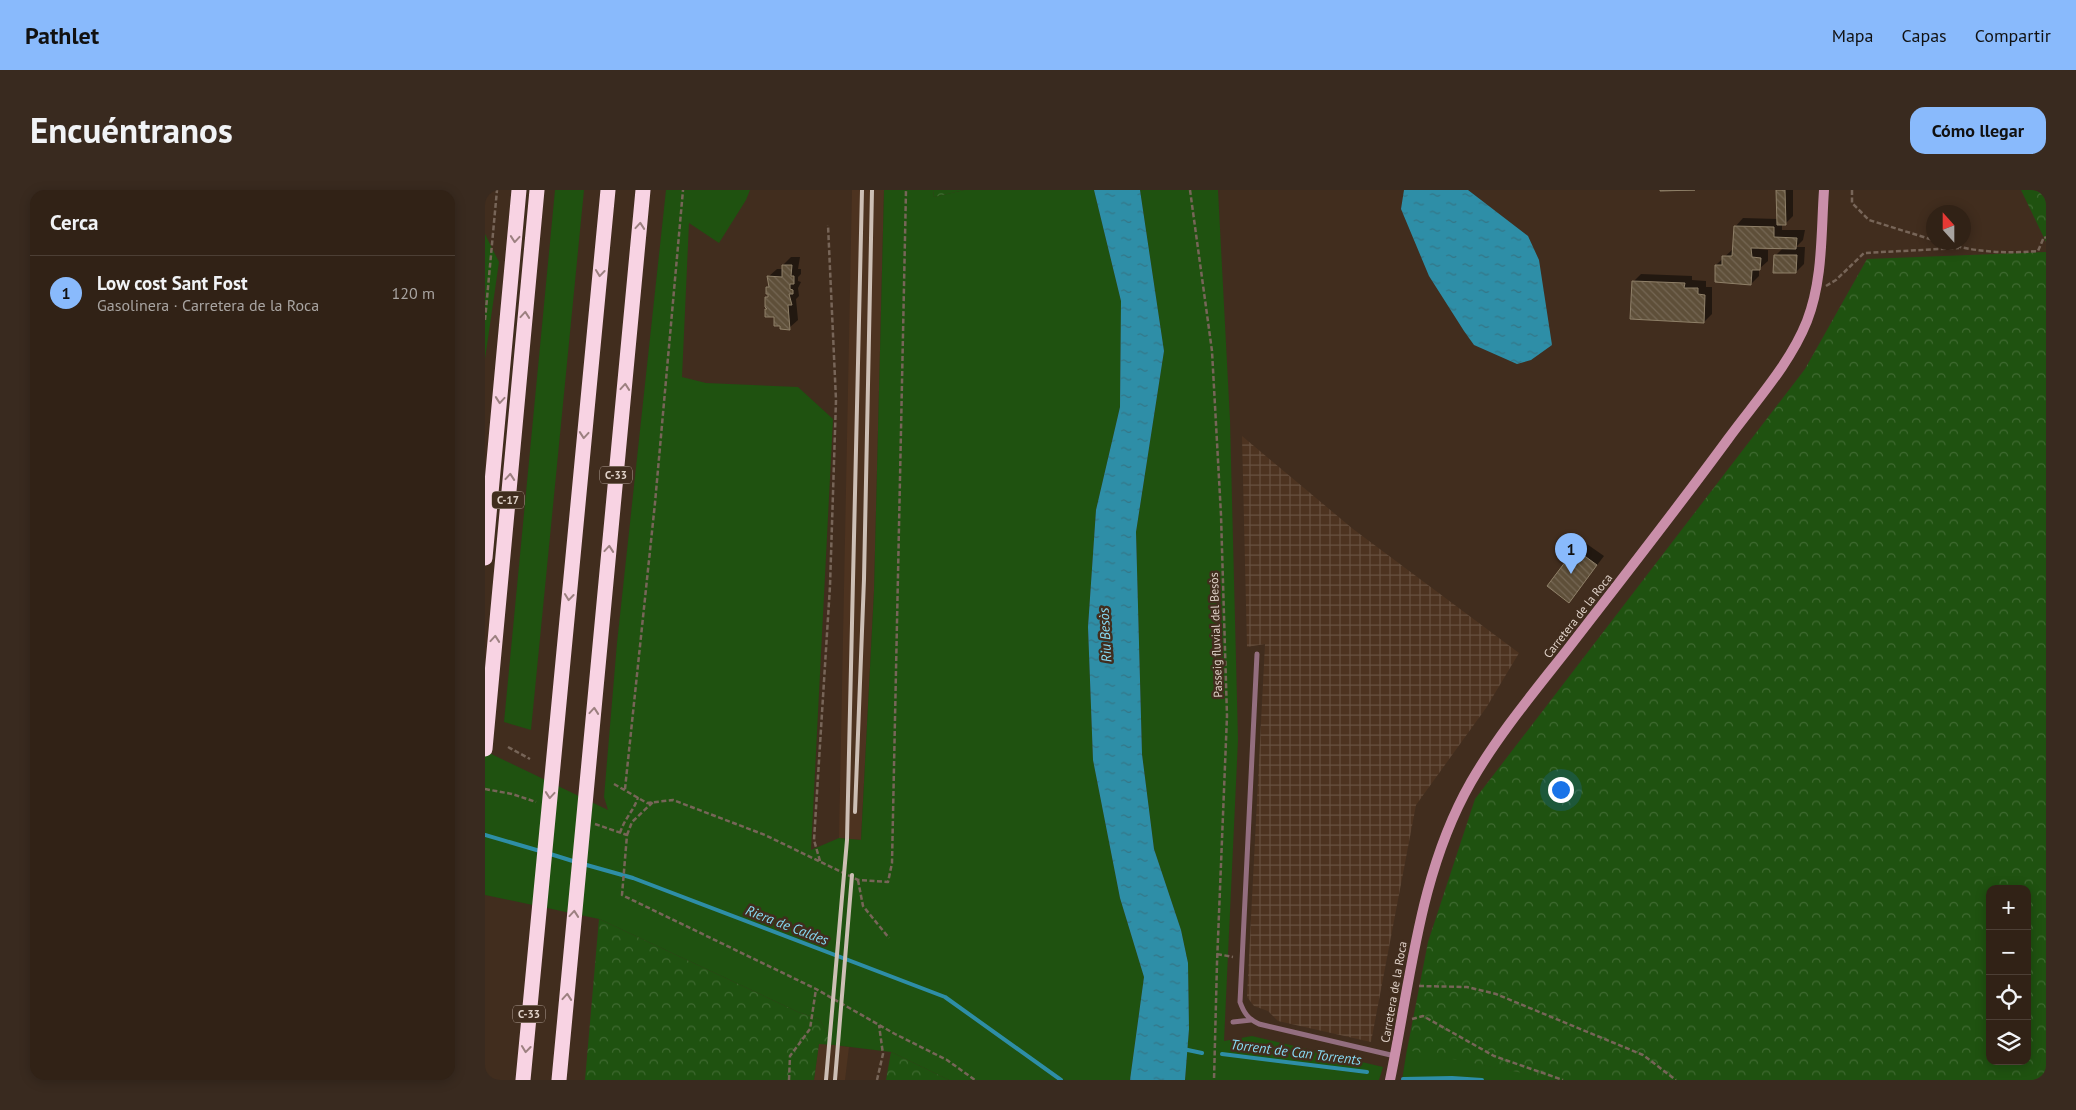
<!DOCTYPE html>
<html lang="es">
<meta charset="utf-8">
<style>
body{margin:0;font-family:"PT Sans",sans-serif;background:#392a1f;color:#f1f3f6}
.controls{position:absolute;right:15px;bottom:15px;display:grid;overflow:hidden;border-radius:10px;box-shadow:0 2px 12px #0003}
.controls button{width:45px;height:45px;display:grid;place-items:center;padding:0;border:0;border-bottom:1px solid #4c3f35;background:#312216;color:#f1f3f6;font:25px sans-serif}
.compass{position:absolute;left:1441px;top:15px;width:45px;height:45px;border-radius:50%;background:#312216;box-shadow:0 2px 12px #0003;rotate:339deg}
.you{position:absolute;left:1075px;top:599px;width:18px;height:18px;margin:-12px;border:4px solid #fff;border-radius:50%;background:#1a73e8;box-shadow:0 0 0 8px #1a73e833}
.badge{display:grid;place-items:center;width:32px;height:32px;border-radius:50%;background:#89bafc;color:#111;font-size:16px;font-weight:700}
.pin{position:absolute;translate:-50% -41px;filter:drop-shadow(0 1px 2px #0008)}
.pin::after{content:'';position:absolute;top:26px;width:18px;height:15px;background:inherit;clip-path:polygon(0 0,100% 0,50% 100%)}
.list{margin:0;padding:0;list-style:none}
h2{display:flex;justify-content:space-between;align-items:center;height:65px;margin:0;padding:0 20px;font-size:21px}
h2 small{font-size:16px;font-weight:400;color:#a8a4a1}
.list li{display:grid;grid-template-columns:32px 1fr auto;gap:15px;align-items:center;box-sizing:border-box;height:75px;padding:0 20px;border-top:1px solid #4c3f35}
.list b{display:block;font-size:19px;white-space:nowrap}
.list p{margin:0;font-size:16px;white-space:nowrap;color:#a8a4a1}
.list em{font-size:16px;font-style:normal;color:#a8a4a1}
.icon{flex:none;width:28px;height:28px;fill:none;stroke:currentColor;stroke-width:2;stroke-linecap:round;stroke-linejoin:round}
.map{position:relative;flex:none;width:1561px;height:890px;overflow:hidden;border-radius:15px}
header{display:flex;align-items:center;gap:30px;box-sizing:border-box;height:70px;padding:0 25px;background:#89bafc;color:#111}
header strong{font-size:24px}
nav{display:flex;gap:28px;margin-inline-start:auto;font-size:18px}
.intro{display:flex;align-items:center;justify-content:space-between;box-sizing:border-box;height:120px;padding:0 30px}
h1{margin:0;font-size:35px}
.button{padding:12px 22px;border-radius:15px;background:#89bafc;color:#111;font-size:18px;font-weight:700}
main{display:flex;gap:30px;padding:0 30px}
aside{flex:1;background:#312216;border-radius:15px;box-shadow:0 2px 12px #0003}
.map>svg:first-child{display:block}
.built{fill:#4d3320}
.industrial{fill:url(#industrial-grid)}
.grass{fill:#1f5210}
.forest{fill:url(#forest-crowns);fill-rule:evenodd}
.water{fill:url(#water-ripples)}
.shadow{fill:#0007}
.lines{fill:none;stroke-linecap:round;stroke-linejoin:round}
.stream{stroke:#2e8ea7;stroke-width:4}
.building{fill:url(#building-back-hatch);stroke:#8f8068}
.path{stroke:#776558;stroke-width:2.5;stroke-dasharray:5 2.5;stroke-linecap:butt}
.lane{stroke:#936e7f;stroke-width:5}
.secondary{stroke:#ca8faa;stroke-width:10}
.highway{stroke:#f8d3e3;stroke-width:15}
.rail{stroke:#cdbfb5;stroke-width:4}
.oneway{stroke:#9c8080}
.labels{text-anchor:middle;stroke-width:5;stroke-linejoin:round;paint-order:stroke}
.shield{fill:#412d1e;stroke:#b0a095;stroke-width:1}
.shield-label{font-size:11px;font-weight:bold;fill:#dfd1c8}
.street-label{font-size:12px;fill:#dfd1c8;stroke:#412d1e}
.water-label{font-size:14px;font-style:italic;fill:#87daf4;stroke:#412d1e}
</style>
<header>
<strong>Pathlet</strong>
<nav><a>Mapa</a><a>Capas</a><a>Compartir</a></nav>
</header>
<div class="intro"><h1>Encuéntranos</h1><a class="button">Cómo llegar</a></div>
<main>
<aside>
<h2>Cerca<small></small></h2>
<ul class="list">
<li><span class="badge">1</span><div><b>Low cost Sant Fost</b><p>Gasolinera · Carretera de la Roca</p></div><em>120 m</em></li>
</ul>
</aside>
<div class="map">
<svg width="1561" height="890" viewBox="0 0 1561 890">
<defs>
<pattern id="industrial-grid" width="8" height="8" patternUnits="userSpaceOnUse" patternTransform="scale(1.25)"><rect width="8" height="8" fill="#4d3320"/><path d="M0 4h8M4 0v8" fill="none" stroke="#66503f"/></pattern>
<pattern id="forest-crowns" width="20" height="18" patternUnits="userSpaceOnUse" patternTransform="scale(1.25)"><rect width="20" height="18" fill="#1f5210"/><path d="M2 6a3 3 0 1 1 6 0M12 15a3 3 0 1 1 6 0" fill="none" stroke="#3f6a31"/></pattern>
<pattern id="water-ripples" width="26" height="14" patternUnits="userSpaceOnUse" patternTransform="scale(1.25)"><rect width="26" height="14" fill="#2e8ea7"/><path d="M2 4q2-2 4 0t4 0M15 11q2-2 4 0t4 0" fill="none" stroke="#347687"/></pattern>
<pattern id="building-back-hatch" width="6" height="6" patternUnits="userSpaceOnUse" patternTransform="scale(1.25)"><rect width="6" height="6" fill="#5e4f39"/><path d="M-1 5l2 2M0 0l6 6M5-1l2 2" fill="none" stroke="#756754"/></pattern>
</defs>
<rect width="100%" height="100%" fill="#412d1e"/>
<!-- built -->
<path class="built" d="M367,0H399L389,401L376,650L354,648Z
M334,853L364,857L360,890H329Z"/>
<!-- industrial -->
<path class="industrial" d="M757,246L868,339L1034,463L1001,518L931,615L886,852L793,831L783,821L769,816L762,807L780,454L762,457Z"/>
<!-- grass -->
<path class="grass" d="M70,0H99L46,540L19,532Z
M181,0H265L261,10L234,53L204,33L197,187L221,193L313,197L348,229L326,660L354,648L376,650L389,401L399,0H448L449,7L479,0H609L636,111L635,217L611,320L603,437L608,570L635,708L659,787L645,890H464L406,862L349,855L334,829L313,822L114,729L0,705V561L123,620L119,607L132,453Z
M655,0H733L745,230L753,550L739,851L767,846L898,877L894,890H700L704,839L703,773L696,740L669,659L657,564L651,342L679,161Z
M0,44L14,72L0,169Z
M922,859L1073,890H917Z"/>
<!-- forest -->
<path class="forest" d="M448,0H479L449,7Z
M1536,0H1561V52Z
M1561,62V890H1072L922,860L943,752L990,609L1320,179L1382,69ZM1505,699H1542V871H1505Z
M114,729L313,822L334,829L349,855L334,854L329,890H100Z
M406,862L464,890H401Z"/>
<!-- water -->
<path class="water" d="M609,0H655L679,161L651,342L657,564L669,659L696,740L703,773L704,839L700,890H645L659,787L635,708L608,570L603,437L611,320L635,217L636,111Z
M919,0H983L1043,46L1054,70L1067,155L1046,170L1032,174L989,155L979,141L944,86L916,19Z"/>
<!-- shadow -->
<path class="shadow" d="M1293,0H1308V26L1300,34H1297V40H1320L1318,50L1311,57H1320L1319,74L1311,82L1290,66L1298,58L1275,57L1274,59L1283,60V71L1274,79V86L1266,94L1231,75L1249,58L1250,37L1258,28L1293,29Z
M306,67H315L313,79H316V84L313,87V91L316,92L313,98L314,106L311,109L313,130L304,138L283,118L282,107L286,103L282,97L285,95L283,87L292,79H298V75Z
M1156,84L1207,86V90L1221,91V97H1227V124L1219,132L1148,92Z
M1099,352L1119,366L1084,412L1064,396Z"/>
<g class="lines">
<!-- stream -->
<path class="stream" d="M0,645L55,661
M62,663L91,672
M98,674L148,688L460,807L576,890
M698,859L717,863
M737,864L882,882
M918,889L967,888L997,890"/>
</g>
<!-- building -->
<path class="building" d="M1175,0H1210L1175,1Z
M1291,0H1300L1301,35H1292Z
M1249,36L1289,37V47L1312,48L1311,59L1266,58L1267,67L1276,68L1275,80H1267L1266,95L1230,92V75H1237V66H1247Z
M1289,65H1312L1311,83H1288Z
M297,75H307L306,86H309V94H305V99L308,100V104H304L307,115H303L305,140L295,139V136H289V127H280V119H282L280,117V107H283V104H281V97H284L282,86L297,87Z
M1147,91L1200,93L1199,98H1213V104L1220,105L1219,133L1145,129Z
M1090,359L1112,375L1084,413L1062,396Z"/>
<g class="lines">
<!-- path -->
<path class="path" d="M705,0L727,161L736,325L742,526L732,773L729,890
M1367,0V13L1384,30L1448,50
M1457,52C1487,62 1521,64 1553,61L1559,47L1561,48
M1341,96L1351,90L1379,63L1474,58
M0,130L12,0
M23,557L45,569
M129,594L162,613L188,610L280,645L373,690L403,692L407,673L421,0
M0,599L27,604L51,612
M140,599L170,313L198,0
M110,634L142,645L137,705L331,799L410,844L462,870L490,890
M135,643C140,627 149,621 153,607
M142,645L147,632L168,612
M335,671L329,650L345,396L351,210L343,35
M373,690L378,716L404,748
M732,764L748,767
M934,796L982,797L1011,804L1158,865L1191,890
M927,829L938,826L1009,866L1078,890
M304,890L305,866L325,839L331,799
M392,890L398,864L394,835"/>
<!-- lane -->
<path class="lane" d="M772,464L755,812C759,823 763,829 774,834L910,866
M748,832L766,830"/>
<!-- secondary -->
<path class="secondary" d="M905,890C926,789 934,683 986,592C1013,545 1049,502 1082,460C1136,390 1191,320 1243,249C1270,212 1305,174 1322,131C1338,90 1336,43 1339,0"/>
<!-- highway -->
<path class="highway" d="M0,368L34,0
M0,559L52,0
M38,890L123,0
M74,890L158,0"/>
<!-- rail -->
<path class="rail" d="M370,622L379,389L387,0
M341,890L362,650L377,0
M350,890L367,685"/>
</g>
<!-- one-way arrows -->
<defs><path id="oneway-chevron" d="M-2-3.5L2.5 0L-2 3.5" fill="none" stroke-width="1.6" stroke-linecap="round" stroke-linejoin="round" transform="scale(1.25)"/></defs>
<g class="oneway">
<use href="#oneway-chevron" transform="translate(155 36) rotate(-85)"/>
<use href="#oneway-chevron" transform="translate(30 49) rotate(95)"/>
<use href="#oneway-chevron" transform="translate(115 83) rotate(96)"/>
<use href="#oneway-chevron" transform="translate(40 125) rotate(-85)"/>
<use href="#oneway-chevron" transform="translate(140 197) rotate(-85)"/>
<use href="#oneway-chevron" transform="translate(15 210) rotate(95)"/>
<use href="#oneway-chevron" transform="translate(99 245) rotate(95)"/>
<use href="#oneway-chevron" transform="translate(25 287) rotate(-85)"/>
<use href="#oneway-chevron" transform="translate(124 359) rotate(-85)"/>
<use href="#oneway-chevron" transform="translate(84 407) rotate(96)"/>
<use href="#oneway-chevron" transform="translate(10 449) rotate(-85)"/>
<use href="#oneway-chevron" transform="translate(109 521) rotate(-85)"/>
<use href="#oneway-chevron" transform="translate(65 605) rotate(95)"/>
<use href="#oneway-chevron" transform="translate(89 724) rotate(-85)"/>
<use href="#oneway-chevron" transform="translate(82 807) rotate(-85)"/>
<use href="#oneway-chevron" transform="translate(41 859) rotate(96)"/>
</g>
<g class="labels">
<!-- shield labels -->
<g class="shield">
<rect x="115" y="276.5" width="32" height="17" rx="4"/>
<rect x="7" y="301.5" width="32" height="17" rx="4"/>
<rect x="28" y="815.5" width="32" height="17" rx="4"/>
</g>
<g class="shield-label">
<text x="131" y="289">C-33</text>
<text x="23" y="314">C-17</text>
<text x="44" y="828">C-33</text>
</g>
<!-- street labels -->
<g class="street-label">
<text transform="translate(1093 426) rotate(-52)" y="4">Carretera de la Roca</text>
<text transform="translate(731 445) rotate(-92)" y="4">Passeig fluvial del Besòs</text>
<text transform="translate(909 802) rotate(-80)" y="4">Carretera de la Roca</text>
</g>
<!-- water labels -->
<g class="water-label">
<text transform="translate(620 445) rotate(-93)" y="5">Riu Besòs</text>
<text transform="translate(302 735) rotate(21)" y="5">Riera de Caldes</text>
<text transform="translate(811 862) rotate(7)" y="5">Torrent de Can Torrents</text>
</g>
</g>
</svg>
<div class="controls">
<button>+</button>
<button>−</button>
<button><svg class="icon" aria-label="locate" viewBox="0 0 24 24"><circle cx="12" cy="12" r="6"/><path d="M12 2v4M12 18v4M2 12h4M18 12h4"/></svg></button>
<button><svg class="icon" aria-label="layers" viewBox="0 0 24 24"><path d="M12 4l9 5-9 5-9-5zM3 14l9 5 9-5"/></svg></button>
</div>
<svg class="compass" viewBox="-18 -18 36 36"><path d="M0-13l5 13h-10z" fill="#e53935"/><path d="M0 13l5-13h-10z" fill="#a8a4a1"/></svg>
<div class="you"></div>
<div class="pin badge" style="left:1086px;top:384px">1</div>
</div>
</main>
